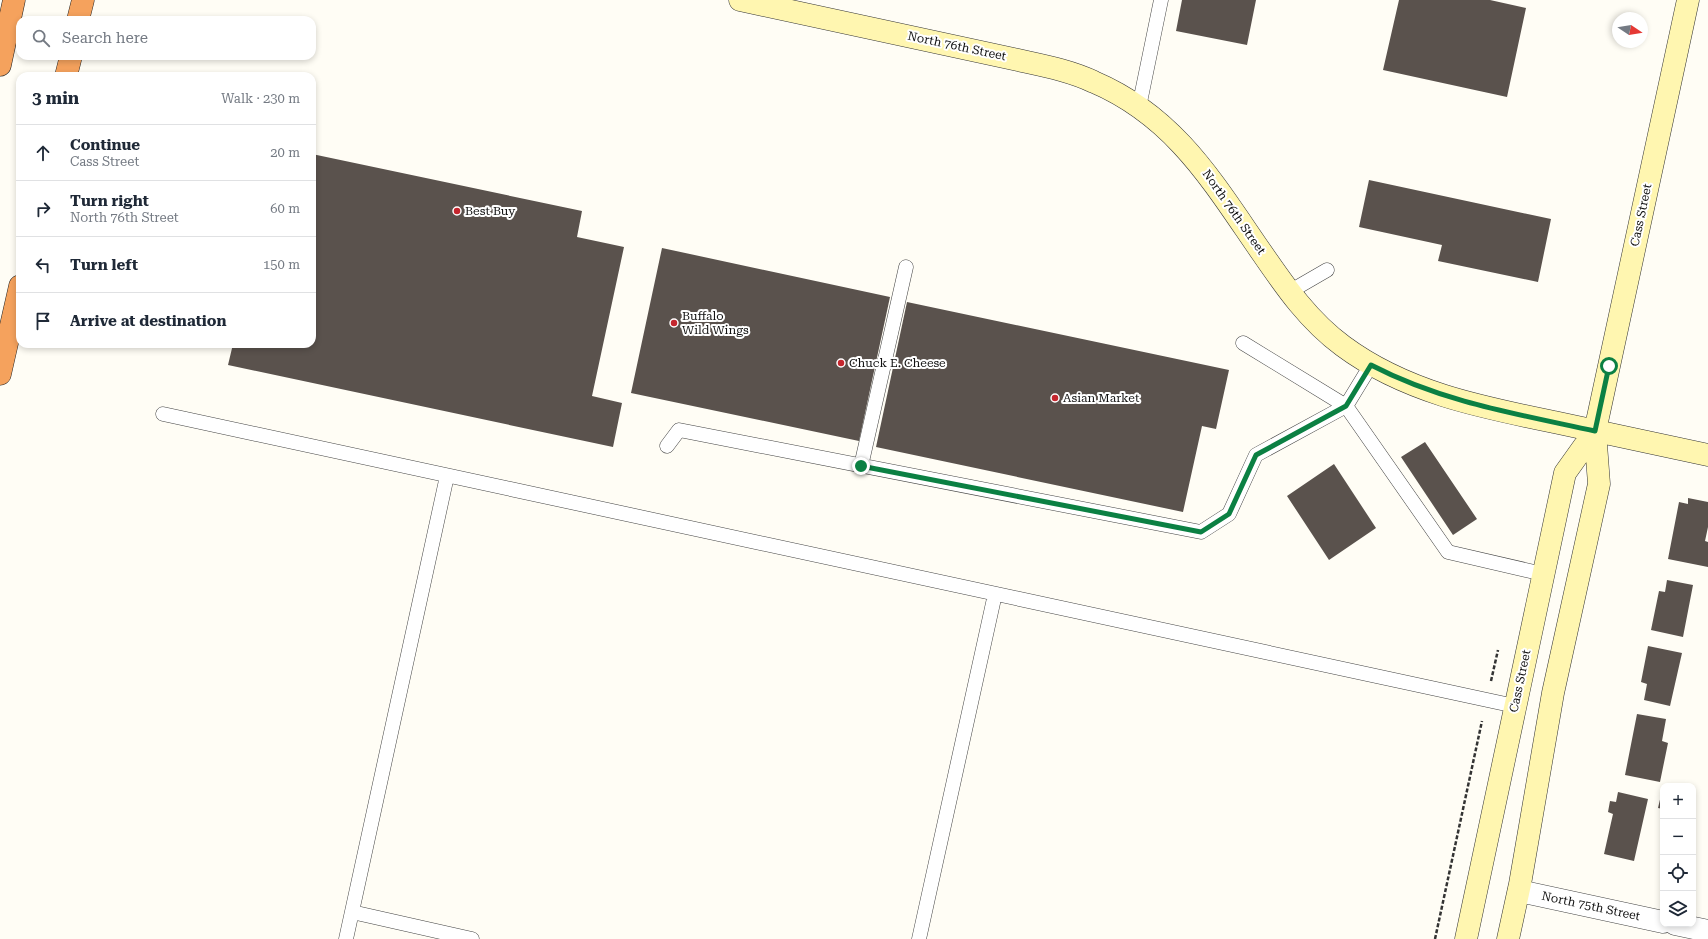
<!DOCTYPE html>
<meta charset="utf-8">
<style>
body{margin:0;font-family:"Roboto Serif",serif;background:#f6f6f7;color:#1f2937}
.controls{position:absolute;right:12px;bottom:12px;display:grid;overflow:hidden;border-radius:8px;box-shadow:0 2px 6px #0003}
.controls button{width:36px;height:36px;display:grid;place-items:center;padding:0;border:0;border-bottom:1px solid #e0e1e3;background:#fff;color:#1f2937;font:20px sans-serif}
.compass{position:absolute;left:1612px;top:12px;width:36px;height:36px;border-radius:50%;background:#fff;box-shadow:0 2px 6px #0003;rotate:102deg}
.stop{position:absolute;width:12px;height:12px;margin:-9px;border:3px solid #0b8043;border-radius:50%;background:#fff}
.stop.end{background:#0b8043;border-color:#fff;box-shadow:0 1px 4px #0008}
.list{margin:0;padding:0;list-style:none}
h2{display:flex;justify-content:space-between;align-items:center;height:52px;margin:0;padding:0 16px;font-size:17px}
h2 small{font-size:13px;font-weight:400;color:#747a83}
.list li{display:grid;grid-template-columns:26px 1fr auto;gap:12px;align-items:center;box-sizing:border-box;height:56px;padding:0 16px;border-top:1px solid #e0e1e3}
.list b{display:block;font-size:15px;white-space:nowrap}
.list p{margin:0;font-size:13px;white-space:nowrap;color:#747a83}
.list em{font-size:13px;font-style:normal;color:#747a83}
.icon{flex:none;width:22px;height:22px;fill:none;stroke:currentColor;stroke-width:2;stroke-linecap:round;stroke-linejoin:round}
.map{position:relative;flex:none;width:1708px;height:939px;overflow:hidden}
.search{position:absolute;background:#fff;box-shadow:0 2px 6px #0003;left:16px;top:16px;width:300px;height:44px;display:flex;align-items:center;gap:10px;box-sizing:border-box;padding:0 14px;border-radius:12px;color:#747a83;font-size:15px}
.panel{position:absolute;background:#fff;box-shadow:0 2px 6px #0003;left:16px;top:72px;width:300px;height:276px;border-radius:12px}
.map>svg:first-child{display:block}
.building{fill:#5a524d}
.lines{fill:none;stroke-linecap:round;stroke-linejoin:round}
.lane-casing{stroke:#444;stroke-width:15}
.street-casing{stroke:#444;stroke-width:23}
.secondary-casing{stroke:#333;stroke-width:23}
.highway-casing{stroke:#222;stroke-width:23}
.path{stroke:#333;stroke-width:2.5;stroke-dasharray:4 2;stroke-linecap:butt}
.lane{stroke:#fff;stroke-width:14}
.street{stroke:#fff;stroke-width:22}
.secondary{stroke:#fff6b0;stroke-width:22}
.highway{stroke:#f5a25d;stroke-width:22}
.route{stroke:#0b8043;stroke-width:5}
.poi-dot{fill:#c4262e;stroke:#fff;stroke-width:1.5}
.labels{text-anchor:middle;stroke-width:4;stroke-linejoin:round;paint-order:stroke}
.street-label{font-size:12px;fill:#111;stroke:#fff}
.poi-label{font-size:12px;fill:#111;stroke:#fff;text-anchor:start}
</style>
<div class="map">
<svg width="1708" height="939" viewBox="0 0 1708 939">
<rect width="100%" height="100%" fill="#fffdf5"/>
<!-- building -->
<path class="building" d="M1182,0H1256L1247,45L1176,31Z
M1399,0H1490L1526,8L1507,97L1383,70Z
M312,154L582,211L577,237L624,247L592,396L622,403L613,447L228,365L233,344H312Z
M1369,180L1551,219L1538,282L1438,261L1442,245L1359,227Z
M662,248L890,297L859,441L631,393Z
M907,302L1229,370L1216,429L1202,426L1183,512L876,447Z
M1425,442L1477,519L1453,535L1401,457Z
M1334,464L1376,528L1329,560L1287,496Z
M1688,498L1708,502V527L1705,541L1708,542V567L1668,559L1679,502L1688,504Z
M1667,580L1693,585L1683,637L1651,630L1659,591L1665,592Z
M1648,646L1682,653L1670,706L1644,700L1647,684L1641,682Z
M1637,714L1666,719L1662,741L1668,743L1660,782L1625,775Z
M1662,791L1663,792V809L1658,808Z
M1618,792L1648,799L1634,861L1604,854L1613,814L1608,812L1610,801L1616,802Z"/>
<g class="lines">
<defs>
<path id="lane" d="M1139,107L1161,0
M1289,292L1327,270
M1243,343L1346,406
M1371,365L1346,406L1448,552L1543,574
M163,414L1515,706
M667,446L679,430L1201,532L1229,514L1256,455L1346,406
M861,466L906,267
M352,912L472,939
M346,939L447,476
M919,939L995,594"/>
<path id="street" d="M1519,891L1663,922
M1675,924L1708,931"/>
<path id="secondary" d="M740,0L1027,62C1050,67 1073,72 1094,82C1176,117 1214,184 1262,253C1286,288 1309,321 1343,346C1405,392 1480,407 1554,422C1606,433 1657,444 1708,455
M1466,939L1565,473L1595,431
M1508,939L1520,884L1553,693L1599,484L1595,431L1688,0"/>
<path id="highway" d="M78,20L83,0
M0,65L14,0
M66,76L71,56
M0,374L20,286"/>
</defs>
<!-- lane casing -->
<use href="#lane" class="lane-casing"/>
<!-- street casing -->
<use href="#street" class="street-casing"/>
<!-- secondary casing -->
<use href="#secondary" class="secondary-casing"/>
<!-- highway casing -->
<use href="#highway" class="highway-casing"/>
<!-- path -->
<path class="path" d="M1491,681L1498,650
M1435,939L1482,721"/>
<!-- lane -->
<use href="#lane" class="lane"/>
<!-- street -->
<use href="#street" class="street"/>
<!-- secondary -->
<use href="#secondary" class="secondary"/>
<!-- highway -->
<use href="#highway" class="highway"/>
</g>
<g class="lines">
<!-- route -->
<path class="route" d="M861,466L1201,532L1229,514L1256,455L1346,406L1371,365C1442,402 1517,414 1595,431L1609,366"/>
</g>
<!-- markers -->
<g class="poi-dot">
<circle cx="457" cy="211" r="4"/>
<circle cx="674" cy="323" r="4"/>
<circle cx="841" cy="363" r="4"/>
<circle cx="1055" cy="398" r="4"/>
</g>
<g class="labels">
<!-- street labels -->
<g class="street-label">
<text transform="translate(957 46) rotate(12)" y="4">North 76th Street</text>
<text transform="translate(1234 212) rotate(55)" y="4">North 76th Street</text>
<text transform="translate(1641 215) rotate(-78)" y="4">Cass Street</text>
<text transform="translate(1520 681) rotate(-78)" y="4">Cass Street</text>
<text transform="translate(1591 906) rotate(12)" y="4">North 75th Street</text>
</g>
<!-- poi labels -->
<g class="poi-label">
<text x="465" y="215">Best Buy</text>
<text x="682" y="320">Buffalo<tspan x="682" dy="14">Wild Wings</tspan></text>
<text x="849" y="367">Chuck E. Cheese</text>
<text x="1063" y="402">Asian Market</text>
</g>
</g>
</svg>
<div class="controls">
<button>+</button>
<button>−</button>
<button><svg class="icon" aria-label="locate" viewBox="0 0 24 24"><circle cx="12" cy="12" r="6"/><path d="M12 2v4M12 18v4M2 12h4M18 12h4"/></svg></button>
<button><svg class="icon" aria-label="layers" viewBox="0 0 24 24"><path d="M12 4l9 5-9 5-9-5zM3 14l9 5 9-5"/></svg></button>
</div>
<svg class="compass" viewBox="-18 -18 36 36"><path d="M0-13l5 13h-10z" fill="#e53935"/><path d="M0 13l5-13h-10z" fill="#747a83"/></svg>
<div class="stop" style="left:1609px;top:366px"></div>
<div class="stop end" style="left:861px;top:466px"></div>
<div class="search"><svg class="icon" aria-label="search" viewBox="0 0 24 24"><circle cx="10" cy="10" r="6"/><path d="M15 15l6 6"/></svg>Search here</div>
<section class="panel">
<h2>3 min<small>Walk · 230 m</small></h2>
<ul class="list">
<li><svg class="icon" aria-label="ahead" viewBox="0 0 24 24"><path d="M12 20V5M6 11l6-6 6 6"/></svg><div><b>Continue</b><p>Cass Street</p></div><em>20 m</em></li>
<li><svg class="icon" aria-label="right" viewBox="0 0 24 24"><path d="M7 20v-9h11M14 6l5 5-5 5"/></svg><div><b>Turn right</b><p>North 76th Street</p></div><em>60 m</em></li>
<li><svg class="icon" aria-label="left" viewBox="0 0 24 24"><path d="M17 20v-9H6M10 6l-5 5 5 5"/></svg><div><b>Turn left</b></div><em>150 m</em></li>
<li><svg class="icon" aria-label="arrive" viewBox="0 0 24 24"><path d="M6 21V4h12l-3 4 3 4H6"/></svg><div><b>Arrive at destination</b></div></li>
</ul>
</section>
</div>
